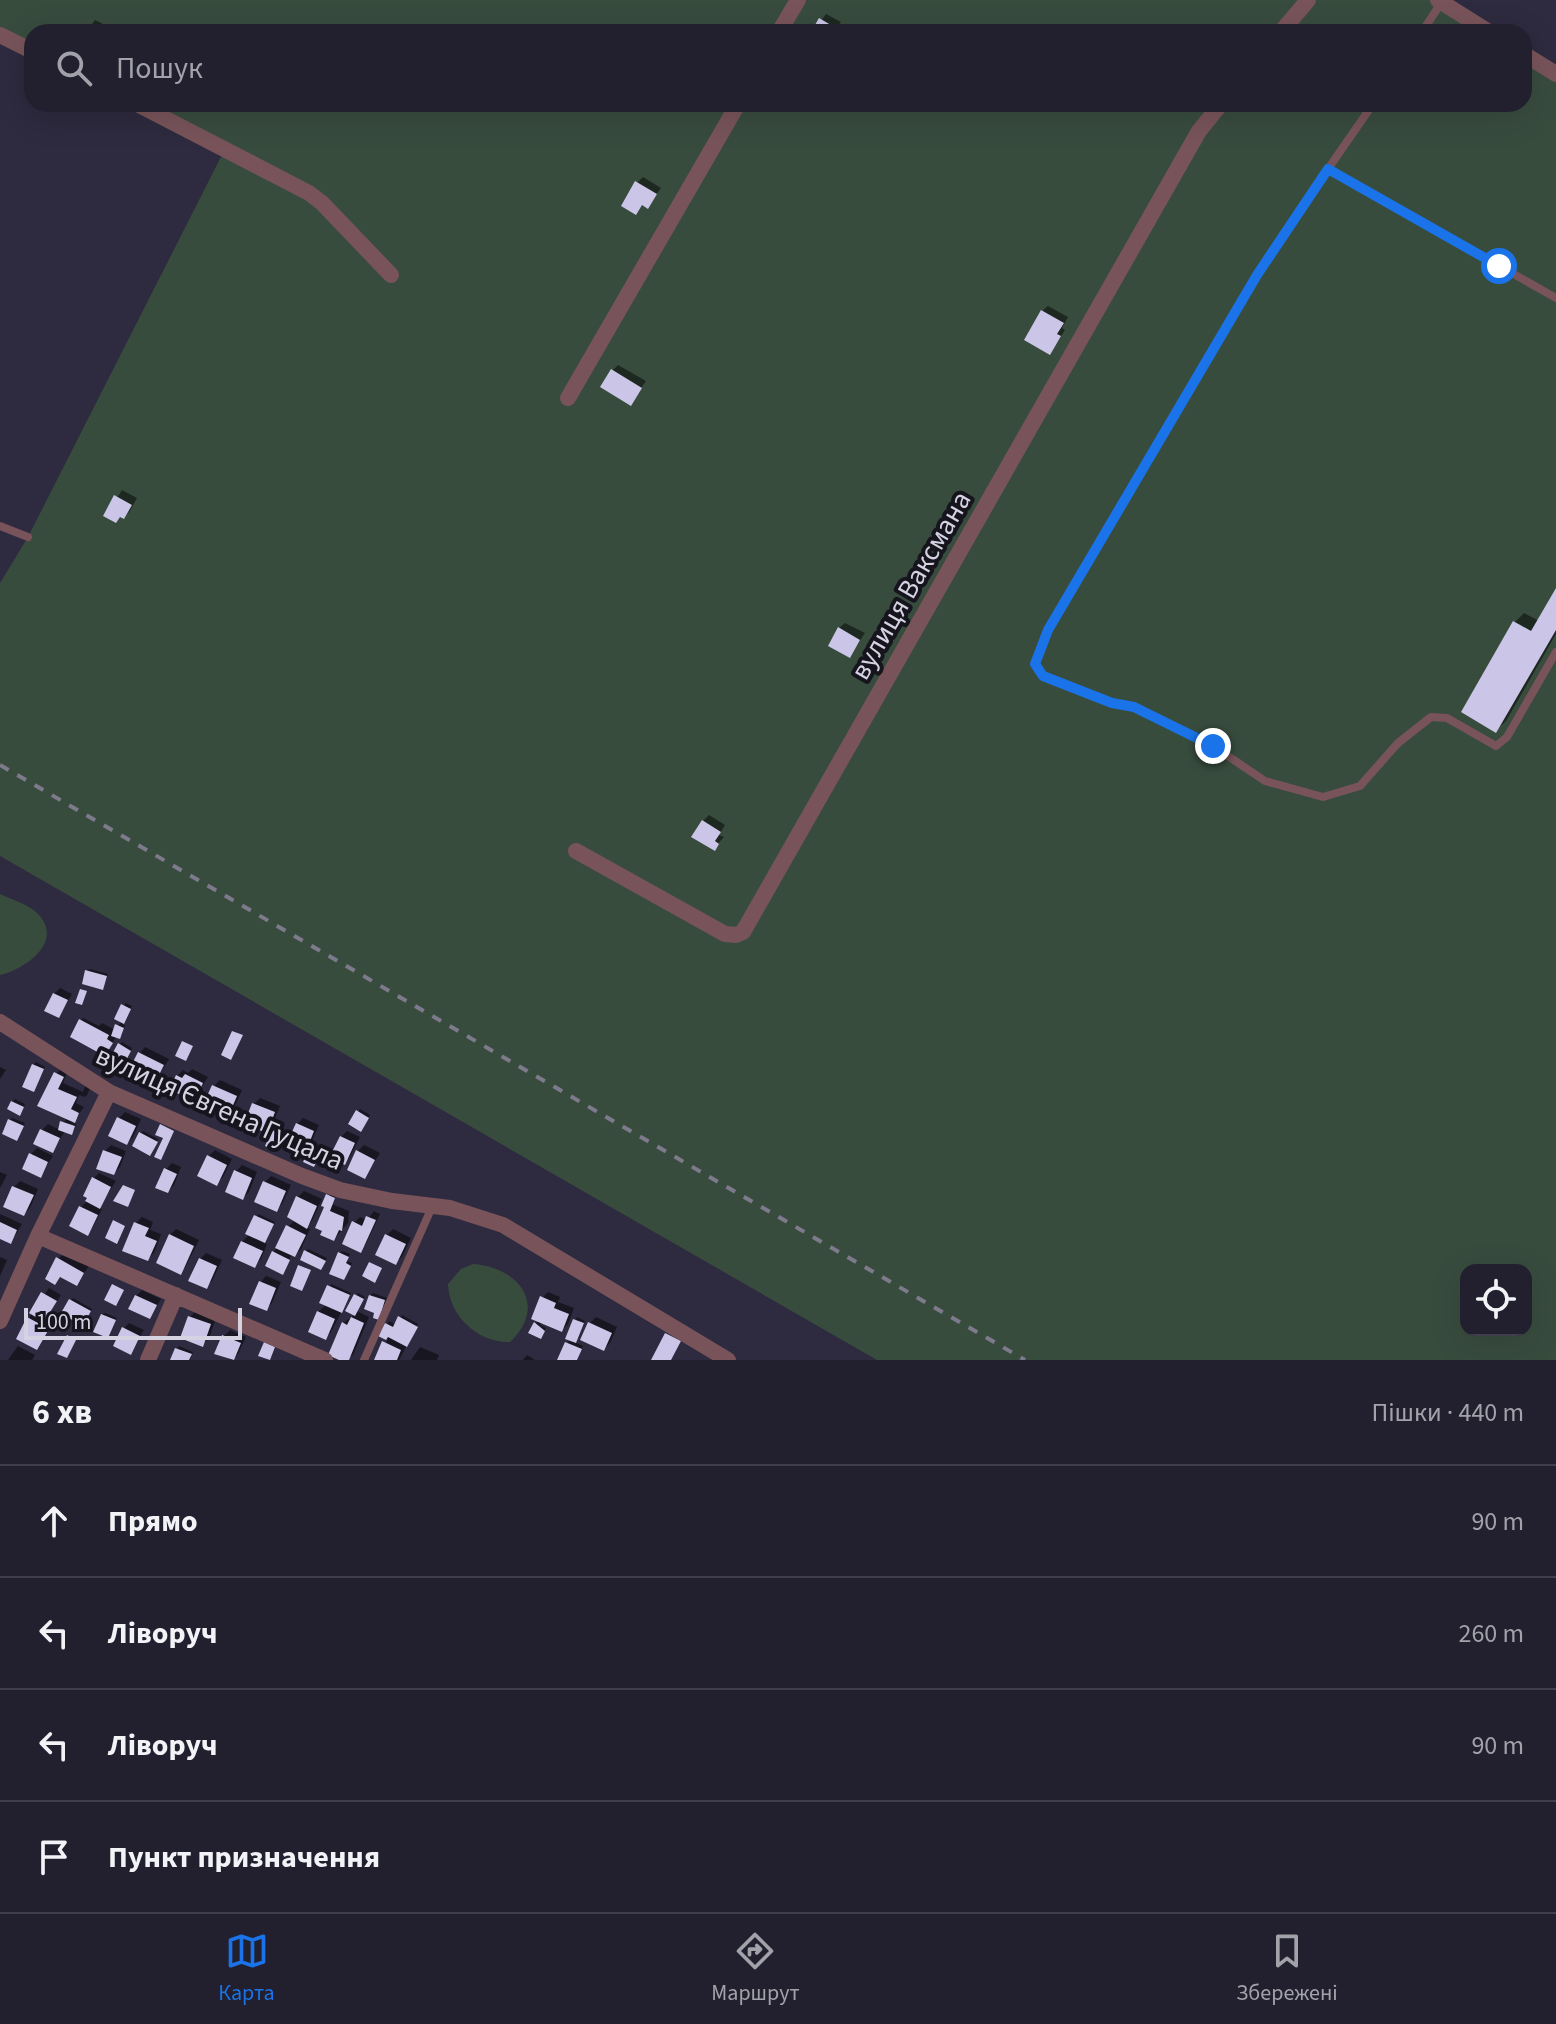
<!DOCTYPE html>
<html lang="uk">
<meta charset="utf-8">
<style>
body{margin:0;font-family:"Source Sans 3",sans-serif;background:#2a2837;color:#f1f3f6}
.controls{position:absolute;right:24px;bottom:24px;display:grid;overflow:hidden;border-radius:16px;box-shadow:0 8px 32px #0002}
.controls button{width:72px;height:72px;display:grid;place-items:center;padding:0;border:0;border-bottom:2px solid #3f3e4b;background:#22202f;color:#f1f3f6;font:40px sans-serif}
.scale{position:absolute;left:24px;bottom:20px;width:218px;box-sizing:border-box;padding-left:8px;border:4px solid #d5d3e1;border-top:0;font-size:22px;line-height:28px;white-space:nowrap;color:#d5d3e1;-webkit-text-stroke:6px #16151e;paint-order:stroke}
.stop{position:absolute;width:24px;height:24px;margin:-18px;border:6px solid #1a73e8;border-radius:50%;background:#fff}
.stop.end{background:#1a73e8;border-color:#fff;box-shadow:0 2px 8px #0008}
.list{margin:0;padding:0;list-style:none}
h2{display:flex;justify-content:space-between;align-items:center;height:104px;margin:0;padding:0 32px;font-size:34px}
h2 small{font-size:26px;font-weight:400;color:#a2a3aa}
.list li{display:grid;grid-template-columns:52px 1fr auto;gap:24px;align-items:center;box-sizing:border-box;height:112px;padding:0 32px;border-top:2px solid #3f3e4b}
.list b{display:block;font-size:30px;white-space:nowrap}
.list em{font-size:26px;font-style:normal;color:#a2a3aa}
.icon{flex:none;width:44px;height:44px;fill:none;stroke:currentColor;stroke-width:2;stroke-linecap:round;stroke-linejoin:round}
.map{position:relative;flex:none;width:1556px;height:1360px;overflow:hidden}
.search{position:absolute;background:#22202f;box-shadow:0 8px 32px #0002;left:24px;right:24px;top:24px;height:88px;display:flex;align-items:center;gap:20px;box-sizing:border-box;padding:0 28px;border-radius:24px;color:#a2a3aa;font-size:30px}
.sheet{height:552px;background:#22202f}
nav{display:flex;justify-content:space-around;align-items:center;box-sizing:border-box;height:112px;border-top:2px solid #3f3e4b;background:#22202f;font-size:22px;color:#a2a3aa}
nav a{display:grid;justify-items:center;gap:4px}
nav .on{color:#1a73e8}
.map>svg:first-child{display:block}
.green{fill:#384c3e;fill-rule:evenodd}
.shadow{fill:#0007}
.building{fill:#cbc5e7}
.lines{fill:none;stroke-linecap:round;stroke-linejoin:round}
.lane{stroke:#78545a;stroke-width:8}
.street{stroke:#78545a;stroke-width:16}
.rail{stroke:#7d7a8c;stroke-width:4;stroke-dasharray:10 10;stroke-linecap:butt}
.route{stroke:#1a73e8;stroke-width:10}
.labels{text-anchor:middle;stroke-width:8;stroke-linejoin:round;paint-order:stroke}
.street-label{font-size:28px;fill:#d5d3e1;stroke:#16151e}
</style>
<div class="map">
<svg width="1556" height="1360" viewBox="0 0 1556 1360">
<rect width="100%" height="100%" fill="#2e2a3f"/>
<!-- green -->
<path class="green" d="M0,0H1438L1489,32H32V51L0,35Z
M1524,54L1556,74V1360H877L0,856V583L28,537L225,149L137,104H1524ZM1466,1270H1526V1330H1466Z
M0,894C13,900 31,905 40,916C63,944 23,970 0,975Z
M473,1264C518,1267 549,1305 510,1342C478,1343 449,1316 448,1284L461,1269Z"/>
<!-- shadow -->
<path class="shadow" d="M826,14L841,22L835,32H813Z
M95,20L119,32H86Z
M643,177L661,188L648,206L643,203L637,183Z
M1048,306L1068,317L1062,328L1065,330L1050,353L1042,311Z
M618,365L646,381L631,403L612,371Z
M122,490L137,498L130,511L124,517L106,515Z
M1556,592V634L1506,721L1496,730L1515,622L1524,613L1539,621Z
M845,623L865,633L850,656L839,628Z
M709,815L725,825L719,835L724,837L714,848L703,821Z
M90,969L108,974L103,988L87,971Z
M60,988L72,994L59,1016L54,994Z
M125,1003L132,1006L122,1024L125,1025L122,1035L117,1036L108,1049L72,1036L83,1018L99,1026L102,1023L115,1030L122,1021Z
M122,1042L132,1048L123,1065L119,1045Z
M145,1047L169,1059L154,1083L140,1053Z
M36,1062L45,1067L34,1090L33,1065Z
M0,1067L6,1070L0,1079Z
M62,1068L68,1070L63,1083L83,1092L86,1084L92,1083L87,1095L85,1097L79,1095L76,1103L84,1107L72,1123L76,1124L74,1130L71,1133L65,1131L52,1151L42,1130L48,1124L60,1130L67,1117L40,1105L56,1074Z
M192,1069L208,1077L194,1099L177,1076L183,1070L188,1073Z
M220,1080L242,1090L234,1108L228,1114L214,1086Z
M260,1098L280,1106L272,1125L266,1131L254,1104Z
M15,1099L25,1104L22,1111L12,1102Z
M360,1109L370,1115L363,1127L358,1112Z
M125,1112L141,1119L133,1137L127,1143L119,1118Z
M12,1118L25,1123L19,1136L10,1120Z
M303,1118L319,1125L311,1143L305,1149L297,1124Z
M143,1131L158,1139L152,1151L141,1133Z
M347,1131L360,1137L350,1157L344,1163L341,1137Z
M111,1145L126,1151L120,1167L114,1173L105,1151Z
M364,1145L380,1153L365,1177L358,1151Z
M37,1148L53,1156L40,1175L31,1154Z
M215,1150L232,1159L223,1177L217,1183L209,1156Z
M172,1163L181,1167L174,1185L168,1191L166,1169Z
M242,1165L257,1172L249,1192L243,1198L236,1171Z
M0,1172L7,1175L0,1188Z
M99,1173L116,1181L99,1207L102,1209L93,1227L88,1233L81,1207L88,1200L93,1179Z
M271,1176L291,1185L282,1204L276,1210L265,1182Z
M20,1181L38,1189L30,1208L24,1214L14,1187Z
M304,1191L322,1199L312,1221L306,1227L310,1229L301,1249L295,1255L292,1254L284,1270L274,1252L288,1227L295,1220L298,1197Z
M330,1193L336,1195L332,1204L349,1211L348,1223L334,1239L323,1234Z
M374,1211L380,1214L366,1244L360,1250L354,1223L360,1217L367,1220Z
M0,1214L22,1224L11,1242L0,1237Z
M258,1214L275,1222L263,1243L267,1244L261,1259L255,1265L242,1242L250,1234Z
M142,1217L153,1222L150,1230L161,1234L154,1253L148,1259L136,1223Z
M176,1229L199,1240L186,1266L181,1272L170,1235Z
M393,1229L411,1238L402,1257L396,1262L378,1254L387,1235Z
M308,1249L327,1258L323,1265L306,1252Z
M342,1251L350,1254L347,1261L352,1263L344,1278L340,1253Z
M64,1253L89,1266L76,1284L62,1276L55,1282L58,1259Z
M206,1253L222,1260L212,1281L206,1287L200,1259Z
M0,1257L7,1260L0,1276Z
M266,1276L281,1282L272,1303L266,1309L261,1282Z
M331,1284L351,1293L331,1332L325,1338L318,1312L327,1304Z
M49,1288L61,1295L46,1318L53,1322L37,1348L29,1318Z
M142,1290L161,1299L150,1317L136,1296Z
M548,1292L560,1297L558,1302L574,1308L568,1324L562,1330L542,1321L540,1325L546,1328L543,1334L531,1332L538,1320L542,1298Z
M358,1293L365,1297L357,1311L369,1317L353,1355L345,1360L343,1323L356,1314L348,1310Z
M373,1293L387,1298L381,1315L370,1296Z
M73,1298L92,1309L82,1326L77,1320L71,1300Z
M196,1311L216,1318L209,1338L203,1344L190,1317Z
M105,1313L117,1318L108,1335L102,1315Z
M402,1315L418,1324L399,1360H377L388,1339L381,1335L387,1324L389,1321L396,1325Z
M577,1317L585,1321L574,1342L583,1346L577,1360H559L570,1339Z
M596,1317L617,1327L610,1343L604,1349L590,1323Z
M129,1323L144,1330L130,1352L123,1329Z
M230,1330L246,1337L238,1354L232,1360L217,1353L224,1336Z
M18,1346L35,1355L32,1360H8Z
M179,1346L193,1352L190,1360H172Z
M420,1347L439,1355L437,1360H411Z
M527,1355L535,1360H523Z"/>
<!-- building -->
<path class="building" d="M819,18L836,28L834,32H811Z
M635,181L657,194L648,209L642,205L636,215L621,206Z
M1041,310L1064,323L1057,334L1061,336L1050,355L1024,340Z
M611,369L642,388L631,406L600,387Z
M114,495L132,505L124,519L120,517L116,523L103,516Z
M1556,588V630L1496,733L1461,712L1513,621L1531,631Z
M838,627L860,640L850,658L828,646Z
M702,820L721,832L715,841L719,844L715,851L691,837Z
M85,970L107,976L103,990L82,984Z
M80,989L87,991L82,1005L75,1003Z
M53,993L68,1000L59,1018L44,1011Z
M121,1004L131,1009L124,1024L114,1019Z
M79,1019L109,1035L107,1039L113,1043L108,1051L103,1049L101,1054L70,1037Z
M115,1024L124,1028L120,1039L111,1036Z
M232,1031L243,1035L231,1060L221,1055Z
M182,1041L193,1046L186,1061L175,1056Z
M118,1043L131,1051L121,1070L108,1062Z
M138,1052L164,1065L154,1085L128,1072Z
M32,1064L44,1069L34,1092L22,1087Z
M54,1072L64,1077L58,1089L77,1097L71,1109L79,1113L75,1123L37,1106Z
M185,1074L203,1083L194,1102L175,1092L177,1089L171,1086L176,1075L182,1078Z
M212,1085L237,1096L228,1117L203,1105Z
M11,1101L24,1107L20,1116L7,1109Z
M252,1103L275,1112L267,1133L244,1124Z
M356,1110L369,1118L361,1132L348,1124Z
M117,1117L136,1126L127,1145L108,1136Z
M8,1119L24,1126L17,1141L2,1134Z
M60,1121L75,1126L72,1135L58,1130Z
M296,1123L314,1131L306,1151L287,1143Z
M160,1124L174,1131L161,1160L154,1157L163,1138L155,1135Z
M40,1129L60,1138L53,1153L33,1144Z
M272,1130L283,1135L276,1151L265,1146Z
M139,1132L158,1142L150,1156L132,1146Z
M340,1136L355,1143L345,1165L329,1158Z
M310,1147L321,1152L314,1167L303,1162Z
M103,1150L122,1157L114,1175L96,1169Z
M356,1150L375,1160L365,1179L347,1170Z
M29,1153L48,1162L41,1178L22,1169Z
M207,1155L227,1165L217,1186L197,1176Z
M164,1168L177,1174L168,1193L155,1188Z
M234,1170L252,1178L243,1200L225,1192Z
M92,1177L111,1187L100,1209L85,1201L87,1198L83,1196Z
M263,1181L286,1191L277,1212L254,1202Z
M123,1185L135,1190L128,1207L113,1201Z
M12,1186L34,1195L24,1216L3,1207Z
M326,1194L335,1198L330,1211L344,1217L342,1231L339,1230L334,1241L320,1235L322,1231L315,1228L324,1207L321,1206Z
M296,1196L317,1206L307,1229L287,1217Z
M79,1206L98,1215L88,1236L69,1226Z
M254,1215L274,1224L265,1243L245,1234Z
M366,1216L376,1220L361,1253L342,1244L352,1221L362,1226Z
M113,1220L125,1226L117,1244L105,1238Z
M0,1222L17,1230L11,1244L0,1239Z
M134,1222L149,1228L145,1236L157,1241L148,1261L122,1251Z
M286,1225L306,1235L295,1257L275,1248Z
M169,1234L194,1246L181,1275L156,1263Z
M385,1234L406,1244L396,1265L375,1255Z
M241,1241L263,1251L255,1268L233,1258Z
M304,1250L326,1261L321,1270L300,1260Z
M272,1251L290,1260L283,1275L265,1266Z
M338,1252L349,1257L346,1263L351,1266L344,1280L329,1274Z
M56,1257L84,1273L77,1286L60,1277L55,1285L45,1279Z
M199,1258L217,1266L207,1289L188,1281Z
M369,1262L382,1268L375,1283L362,1276Z
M298,1265L311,1270L302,1291L290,1286Z
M259,1281L276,1288L267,1311L249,1304Z
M112,1284L124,1290L116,1306L104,1300Z
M327,1285L350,1295L342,1313L319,1303Z
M41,1292L57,1301L44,1322L29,1313Z
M354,1294L364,1299L355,1316L345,1311Z
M135,1295L157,1305L150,1319L128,1309Z
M369,1295L385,1300L379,1320L373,1318L374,1313L364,1309Z
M540,1296L556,1303L554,1308L569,1314L562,1332L531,1319Z
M69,1299L91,1311L80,1331L72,1326L74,1321L61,1313Z
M317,1311L335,1319L326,1340L308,1332Z
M101,1314L116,1320L108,1338L93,1332Z
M188,1316L211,1324L203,1347L180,1338Z
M398,1316L418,1327L407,1347L388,1337L386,1340L378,1336L385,1323L393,1327Z
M27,1317L49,1329L37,1350L16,1339Z
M351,1317L364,1323L349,1360H339L328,1355L342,1322L347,1325Z
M573,1319L584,1323L576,1343L565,1339Z
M534,1322L545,1331L541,1339L528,1333Z
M588,1322L612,1333L604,1351L580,1340Z
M122,1327L140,1336L131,1355L113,1346Z
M665,1333L681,1341L671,1360H651Z
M67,1335L76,1340L67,1358L57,1354Z
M222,1335L241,1343L234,1360L214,1354Z
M382,1341L401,1350L397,1360H374Z
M264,1342L275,1347L270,1360L258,1356Z
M565,1342L582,1349L577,1360H557Z
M175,1348L192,1354L189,1360H170Z"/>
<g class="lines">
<!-- lane -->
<path class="lane" d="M1422,32L1441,3
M1373,104L1328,169L1556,298
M1328,169L1257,275L1048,630L1035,664L1043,676L1112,703L1134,707L1213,746L1265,781L1323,797L1360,786L1398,743L1431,717L1447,718L1496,746L1507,737L1556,652
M0,526L28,537
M364,1360L432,1207"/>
<!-- street -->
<path class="street" d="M1438,0L1489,32
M779,32L798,0
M1281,32L1308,0
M0,35L32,51
M1524,54L1556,74
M137,104L309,193L322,203L391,275
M568,398L738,104
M576,851L725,934L736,935L743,932L1199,131L1221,104
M0,1022L109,1092L302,1176L340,1190L392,1201L450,1208L503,1225L728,1360
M38,1236L325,1360
M0,1321L38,1236L109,1092
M148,1360L176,1295"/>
<!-- rail -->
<path class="rail" d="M0,765L1025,1360"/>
</g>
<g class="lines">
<!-- route -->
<path class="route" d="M1213,746L1134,707L1112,703L1043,676L1035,664L1048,630L1257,275L1328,169L1499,266"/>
</g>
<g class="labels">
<!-- street labels -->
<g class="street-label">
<text transform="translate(910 585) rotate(-60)" y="10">вулиця Ваксмана</text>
<text transform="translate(220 1107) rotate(24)" y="10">вулиця Євгена Гуцала</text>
</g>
</g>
</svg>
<div class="controls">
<button><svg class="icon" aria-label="locate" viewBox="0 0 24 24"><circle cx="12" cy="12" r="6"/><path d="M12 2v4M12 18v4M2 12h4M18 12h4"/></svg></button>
</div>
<div class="scale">100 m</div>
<div class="stop" style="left:1499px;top:266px"></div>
<div class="stop end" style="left:1213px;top:746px"></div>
<div class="search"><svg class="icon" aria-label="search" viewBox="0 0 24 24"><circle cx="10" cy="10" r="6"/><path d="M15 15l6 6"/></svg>Пошук</div>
</div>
<section class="sheet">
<h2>6 хв<small>Пішки · 440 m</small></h2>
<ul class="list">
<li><svg class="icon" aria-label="ahead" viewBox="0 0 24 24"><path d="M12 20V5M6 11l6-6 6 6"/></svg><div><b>Прямо</b></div><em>90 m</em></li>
<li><svg class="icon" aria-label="left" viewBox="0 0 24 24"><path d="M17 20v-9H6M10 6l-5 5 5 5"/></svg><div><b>Ліворуч</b></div><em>260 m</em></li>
<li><svg class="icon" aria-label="left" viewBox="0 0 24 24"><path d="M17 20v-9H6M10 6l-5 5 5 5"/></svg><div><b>Ліворуч</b></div><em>90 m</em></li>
<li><svg class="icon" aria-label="arrive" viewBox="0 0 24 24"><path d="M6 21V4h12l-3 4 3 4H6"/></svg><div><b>Пункт призначення</b></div></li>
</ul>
</section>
<nav>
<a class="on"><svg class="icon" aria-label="map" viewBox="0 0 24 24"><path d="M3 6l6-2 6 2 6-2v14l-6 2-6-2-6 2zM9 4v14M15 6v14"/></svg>Карта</a>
<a><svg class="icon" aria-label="directions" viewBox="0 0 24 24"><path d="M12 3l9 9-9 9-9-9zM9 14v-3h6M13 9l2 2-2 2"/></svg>Маршрут</a>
<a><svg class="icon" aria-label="saved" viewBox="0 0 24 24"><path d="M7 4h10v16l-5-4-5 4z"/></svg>Збережені</a>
</nav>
